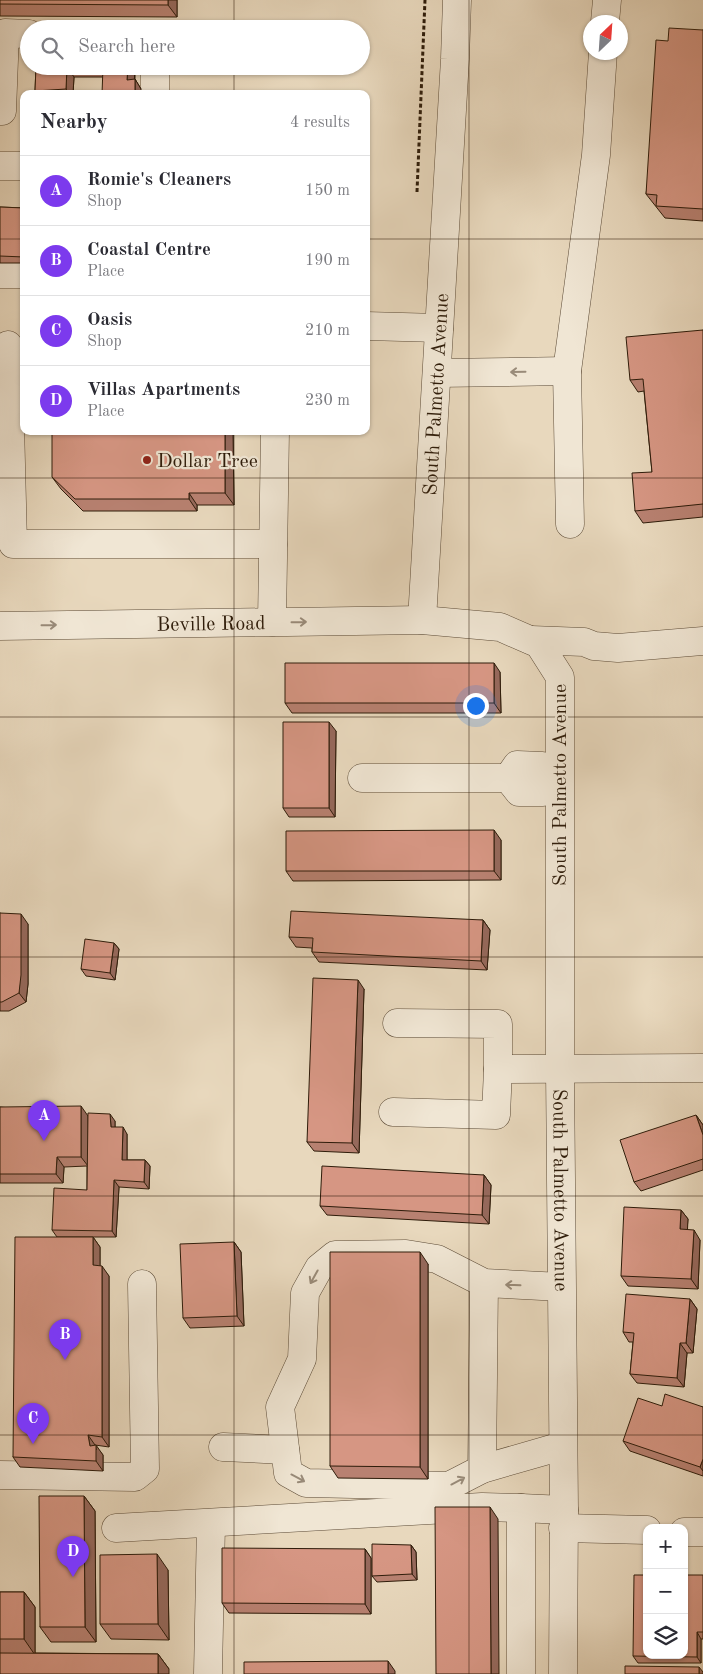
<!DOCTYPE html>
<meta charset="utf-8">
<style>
body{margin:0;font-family:"Old Standard TT",serif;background:#f7f7f7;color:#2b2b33}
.controls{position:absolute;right:15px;bottom:15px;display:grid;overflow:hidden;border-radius:10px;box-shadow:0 1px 4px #0004}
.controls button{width:45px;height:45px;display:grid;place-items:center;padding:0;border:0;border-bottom:1px solid #e1e1e2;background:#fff;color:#2b2b33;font:25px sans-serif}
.compass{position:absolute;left:583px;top:15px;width:45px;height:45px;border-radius:50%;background:#fff;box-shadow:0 1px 4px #0004;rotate:25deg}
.you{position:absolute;left:475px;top:705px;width:18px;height:18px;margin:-12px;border:4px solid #fff;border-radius:50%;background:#1a73e8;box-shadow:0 0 0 8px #1a73e833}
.badge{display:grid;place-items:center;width:32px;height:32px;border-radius:50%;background:#7c3aed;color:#fff;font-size:16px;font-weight:700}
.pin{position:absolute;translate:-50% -41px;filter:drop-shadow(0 1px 2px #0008)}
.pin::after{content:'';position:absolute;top:26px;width:18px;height:15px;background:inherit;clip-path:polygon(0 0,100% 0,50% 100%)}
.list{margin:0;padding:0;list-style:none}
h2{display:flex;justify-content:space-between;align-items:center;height:65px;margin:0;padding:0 20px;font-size:21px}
h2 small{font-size:16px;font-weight:400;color:#7c7c81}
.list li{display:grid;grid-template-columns:32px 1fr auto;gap:15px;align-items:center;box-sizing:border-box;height:70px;padding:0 20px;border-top:1px solid #e1e1e2}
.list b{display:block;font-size:19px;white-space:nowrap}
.list p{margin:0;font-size:16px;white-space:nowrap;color:#7c7c81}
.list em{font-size:16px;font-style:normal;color:#7c7c81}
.icon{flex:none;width:28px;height:28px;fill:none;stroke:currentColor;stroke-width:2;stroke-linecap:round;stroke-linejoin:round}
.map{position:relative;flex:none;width:703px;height:1674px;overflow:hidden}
.search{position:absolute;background:#fff;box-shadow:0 1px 4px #0004;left:20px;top:20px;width:350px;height:55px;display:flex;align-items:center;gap:12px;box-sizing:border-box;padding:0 18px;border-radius:28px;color:#7c7c81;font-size:19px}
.panel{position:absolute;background:#fff;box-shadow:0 1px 4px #0004;left:20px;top:90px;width:350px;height:345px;border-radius:10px}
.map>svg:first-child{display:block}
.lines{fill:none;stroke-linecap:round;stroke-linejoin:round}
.minor-casing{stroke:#5c4b37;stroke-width:29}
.path{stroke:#2e1c0a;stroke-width:3;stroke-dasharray:4 2.5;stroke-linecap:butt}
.minor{stroke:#f0e6d4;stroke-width:28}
.wall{fill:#b88171;stroke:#2e1c0a}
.shaded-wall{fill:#96695c;stroke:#2e1c0a}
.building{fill:#d69683;stroke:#2e1c0a}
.oneway{stroke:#998b79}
.grid{fill:none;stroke:#2e1c0a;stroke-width:1;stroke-opacity:0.55}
.poi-dot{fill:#8f2418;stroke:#f0e6d4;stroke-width:2}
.labels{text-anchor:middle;stroke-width:4.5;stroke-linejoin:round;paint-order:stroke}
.street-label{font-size:20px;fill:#2e1c0a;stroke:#f0e6d4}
.poi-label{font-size:20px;fill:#2e1c0a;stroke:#f0e6d4;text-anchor:start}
</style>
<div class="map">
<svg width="703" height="1674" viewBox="0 0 703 1674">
<rect width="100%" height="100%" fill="#e8d8bd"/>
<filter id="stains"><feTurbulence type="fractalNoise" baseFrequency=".004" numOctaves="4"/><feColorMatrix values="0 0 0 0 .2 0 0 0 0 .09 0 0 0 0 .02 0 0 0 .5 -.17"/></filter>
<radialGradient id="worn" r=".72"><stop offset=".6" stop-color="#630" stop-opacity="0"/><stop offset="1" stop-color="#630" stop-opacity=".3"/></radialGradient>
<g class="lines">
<defs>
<g id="minor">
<path d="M605,22L607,0"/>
<path d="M155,94V66"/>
<path d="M0,111H2L5,33L29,34"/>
<path d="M0,166H24"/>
<path d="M0,274H24"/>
<path d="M366,326L439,328"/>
<path d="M8,345L13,544H273"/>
<path d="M437,373L567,371"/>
<path d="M570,524L567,371L596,155L603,52"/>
<path id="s1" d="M422,620L455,59L457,0"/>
<path d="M272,622L275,431"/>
<path id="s2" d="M0,626L422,620L500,627L539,644L560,677V1069L564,1510L563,1674"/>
<path d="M531,640L584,642L594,646L618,648L703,641"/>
<path d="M517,765L542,766L549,779L543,792H519L508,778Z"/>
<path d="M362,778H508"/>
<path d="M397,1023L498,1024V1069L703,1068"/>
<path d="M393,1112L496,1115L498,1069"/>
<path d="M561,1287L484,1283L437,1259L406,1254L335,1255L319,1268L305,1293L302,1359L280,1407L288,1473L306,1483L449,1486L482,1469L562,1446"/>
<path d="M223,1447L285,1450"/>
<path d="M482,1469L484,1283"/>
<path d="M0,1475L135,1477L145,1469L142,1284"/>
<path d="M116,1528L482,1507L521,1508"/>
<path d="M563,1528L647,1530"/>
<path d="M684,1532H703"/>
<path d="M208,1674L211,1523"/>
<path d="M521,1674V1508L564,1510"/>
</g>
</defs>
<!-- minor casing -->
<use href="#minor" class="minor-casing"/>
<!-- path -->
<path class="path" d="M417,192L425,0"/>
<!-- minor -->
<use href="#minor" class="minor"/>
</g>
<!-- wall -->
<path class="wall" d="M0,0H177V17L0,16Z
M703,30V221L665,218L646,194L668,41Z
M36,66H135V79L141,89L102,77H74L73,94H37L35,91Z
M0,207L24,208V263H0Z
M703,330V517L643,523L635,511L652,472L644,391L638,392L630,380Z
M233,431L234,505H197V511H83L61,489L52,477Z
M500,672L501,713H292L285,703Z
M336,731L335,817H289L283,808Z
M501,840V880L293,881L286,871Z
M0,913L28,924V984L26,1002L9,1011H0Z
M483,920L490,930L487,970L319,962L312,952V948L296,947L289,937Z
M114,943L119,949L115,980L86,976L81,969Z
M364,989L359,1153L314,1151L307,1142Z
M0,1107L88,1116V1150L115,1121V1127L127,1134V1160H145L150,1166L149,1189L119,1187L116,1237H57L52,1230L87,1190V1166L64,1167L63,1183H0Z
M696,1115L703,1125V1170L641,1191L634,1182Z
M484,1175L491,1185L489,1224L327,1215L320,1206Z
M681,1210L688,1219L687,1230L700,1240L698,1289L628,1286L621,1276Z
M93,1237L100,1247V1266L109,1276V1447L95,1445L103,1455V1471L20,1467L13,1457Z
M234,1242L241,1252L244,1326L190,1328L183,1318Z
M428,1264V1479L338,1478L330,1466Z
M690,1299L697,1309L693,1353H687L684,1387L637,1383L630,1374L633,1342H629L623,1332Z
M662,1406L703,1407V1476L630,1451L623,1441Z
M84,1496L95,1511L96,1642H51L40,1627Z
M411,1545L416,1552L417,1580L377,1582L372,1576Z
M365,1549L371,1558V1614L229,1613L222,1603Z
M168,1570L169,1640L111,1639L100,1624Z
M703,1575V1639H701V1663H638L633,1656Z
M0,1592H24L35,1607V1653L158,1654L169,1669L0,1674Z"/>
<!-- shaded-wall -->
<path class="shaded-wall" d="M168,0H177V17L168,5Z
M128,66H135L134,89L127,80Z
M67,67L74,77L73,94H70L66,89Z
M135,79L141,89V94H135Z
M225,431H233L234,505L225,493Z
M189,493L197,505V511L189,499Z
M494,663L500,672L501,713L494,703Z
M329,722L336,731L335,817L329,808Z
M494,830L501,840V880L494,871Z
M21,914L28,924V984L26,1002L19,993Z
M483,920L490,930L487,970L481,961Z
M114,943L119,949L115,980L110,973Z
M358,980L364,989L359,1153L352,1143Z
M81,1106L88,1116V1166L81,1157Z
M110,1114L115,1121V1134L111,1127Z
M696,1115L703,1125V1135Z
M123,1127L127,1134V1167L122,1160Z
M57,1157L64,1167L63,1183L56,1174Z
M145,1160L150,1166L149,1189L144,1182Z
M484,1175L491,1185L489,1224L482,1215Z
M114,1180L119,1187L116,1237L112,1231Z
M681,1210L688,1219L687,1239L680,1229Z
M694,1230L700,1240L698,1289L691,1279Z
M93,1237L100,1247V1275L93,1265Z
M234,1242L241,1252L244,1326L237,1316Z
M420,1252L428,1264V1479L420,1467Z
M102,1266L109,1276V1447L102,1437Z
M690,1299L697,1309L693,1353L686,1343Z
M680,1343L687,1353L684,1387L677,1378Z
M88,1435L95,1445L96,1450V1445L103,1455V1471L96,1461L90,1446Z
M703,1459V1471L700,1467Z
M84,1496L95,1511L96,1642L85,1627Z
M490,1507L498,1519L499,1674H491Z
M411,1545L416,1552L417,1580L412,1574Z
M365,1549L371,1558V1614L365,1604Z
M157,1554L168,1570L169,1640L158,1624Z
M24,1592L35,1607V1655L24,1639Z
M697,1632L701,1639V1663L697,1657Z
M158,1654L169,1669V1674H158Z
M388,1661L395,1671V1674H388Z
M699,1667L703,1672V1674H699Z"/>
<!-- building -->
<path class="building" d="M0,0H168V5L0,4Z
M669,28L703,30V209L656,206L657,195L646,194L656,40L668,41Z
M36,66H128L127,80L135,79V94H102L103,67H67L66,89L35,91Z
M0,207L24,208V257L0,256Z
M703,330V504L635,511L632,473L652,472L643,379L630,380L626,337Z
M52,431H225V493H189V499H75L52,477Z
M285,663H494V703H285Z
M283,722H329V808H283Z
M494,830V871H286V831Z
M291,911L483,920L481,961L312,952L313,938L289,937Z
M0,913L21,914V975L19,993L2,1002H0Z
M85,939L114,943L110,973L81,969Z
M313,978L358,980L352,1143L307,1142Z
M81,1106V1157H57L56,1174H0V1107Z
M88,1113L110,1114L111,1127H123L122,1160H145L144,1182L114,1180L112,1231L52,1230L54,1188L87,1190Z
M696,1115L703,1135V1159L634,1182L620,1140Z
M322,1166L484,1175L482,1215L320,1206Z
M624,1207L681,1210L680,1229L694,1230L691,1279L621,1276Z
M15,1237H93V1265L102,1266V1437L88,1435L90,1446L96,1445V1461L13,1457Z
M234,1242L237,1316L183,1318L180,1244Z
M330,1252H420V1467L330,1466Z
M626,1294L690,1299L686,1343H680L677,1378L630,1374L634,1333L623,1332Z
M665,1394L703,1407V1459L700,1467L623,1441L638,1398L662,1406Z
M39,1496H84L85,1627H40Z
M435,1507H490L491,1674H436Z
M372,1544L411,1545L412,1574L372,1576Z
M222,1548L365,1549V1604L222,1603Z
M157,1554L158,1624H100V1555Z
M634,1575H647V1655H684V1575H703V1632H697V1657L633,1656Z
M0,1592H24V1639H0Z
M0,1653L158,1654V1674H0Z
M388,1661V1674H244V1662Z
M625,1666L699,1667V1674H625Z"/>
<!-- one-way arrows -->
<defs><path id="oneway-shaft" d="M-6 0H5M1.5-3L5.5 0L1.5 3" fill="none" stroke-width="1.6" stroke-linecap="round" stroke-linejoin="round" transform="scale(1.25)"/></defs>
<g class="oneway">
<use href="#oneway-shaft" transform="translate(518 372) rotate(179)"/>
<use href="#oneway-shaft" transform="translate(299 622) rotate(-1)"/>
<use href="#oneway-shaft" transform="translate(49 625) rotate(-1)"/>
<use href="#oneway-shaft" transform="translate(314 1277) rotate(119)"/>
<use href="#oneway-shaft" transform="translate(513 1285) rotate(-178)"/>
<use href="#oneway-shaft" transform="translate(298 1478) rotate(28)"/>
<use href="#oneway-shaft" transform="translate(458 1481) rotate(-28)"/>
</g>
<!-- grid -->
<path class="grid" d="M234,0V29M469,0V1674M234,66V94M0,239H24M366,239H703M234,431V1674M0,478H703M0,717H703M0,957H703M0,1196H703M0,1435H703"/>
<!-- markers -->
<circle class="poi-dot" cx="147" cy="460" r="5"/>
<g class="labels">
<!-- street labels -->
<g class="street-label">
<text dy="7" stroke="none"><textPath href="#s1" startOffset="226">South Palmetto Avenue</textPath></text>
<text dy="7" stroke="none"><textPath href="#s2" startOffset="211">Beville Road</textPath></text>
<text transform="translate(559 785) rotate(-90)" y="7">South Palmetto Avenue</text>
<text dy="7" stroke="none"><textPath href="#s2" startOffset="1095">South Palmetto Avenue</textPath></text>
</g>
<!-- poi labels -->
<g class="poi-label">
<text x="157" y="467">Dollar Tree</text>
</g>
</g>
<rect width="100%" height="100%" filter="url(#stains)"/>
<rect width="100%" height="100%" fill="url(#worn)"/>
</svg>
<div class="controls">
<button>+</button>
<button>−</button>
<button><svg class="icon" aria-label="layers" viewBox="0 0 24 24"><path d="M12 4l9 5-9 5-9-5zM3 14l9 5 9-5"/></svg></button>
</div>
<svg class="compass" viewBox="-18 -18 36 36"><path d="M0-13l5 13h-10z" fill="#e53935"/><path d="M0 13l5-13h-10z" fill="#7c7c81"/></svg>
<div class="you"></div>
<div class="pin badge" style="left:44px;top:1141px">A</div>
<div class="pin badge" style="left:65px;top:1360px">B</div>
<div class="pin badge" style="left:33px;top:1444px">C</div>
<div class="pin badge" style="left:73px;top:1577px">D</div>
<div class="search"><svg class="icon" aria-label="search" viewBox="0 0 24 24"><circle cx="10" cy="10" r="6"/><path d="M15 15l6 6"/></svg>Search here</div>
<section class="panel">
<h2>Nearby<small>4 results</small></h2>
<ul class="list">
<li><span class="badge">A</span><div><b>Romie's Cleaners</b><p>Shop</p></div><em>150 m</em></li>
<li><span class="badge">B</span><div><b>Coastal Centre</b><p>Place</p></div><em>190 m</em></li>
<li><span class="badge">C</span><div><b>Oasis</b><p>Shop</p></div><em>210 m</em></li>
<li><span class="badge">D</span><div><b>Villas Apartments</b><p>Place</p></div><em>230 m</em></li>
</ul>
</section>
</div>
